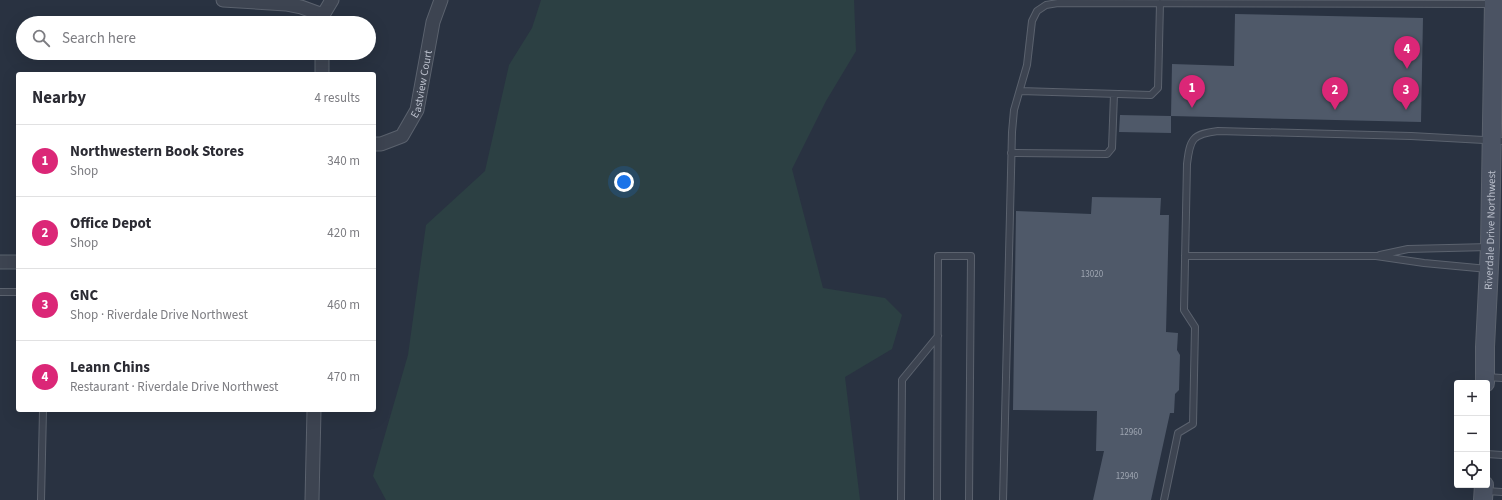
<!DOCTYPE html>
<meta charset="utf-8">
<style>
body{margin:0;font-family:"Source Sans 3",sans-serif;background:#f7f7f7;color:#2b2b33}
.controls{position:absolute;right:12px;bottom:12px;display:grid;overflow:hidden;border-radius:4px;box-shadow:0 4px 16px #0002}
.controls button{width:36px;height:36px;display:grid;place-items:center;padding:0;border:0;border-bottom:1px solid #e1e1e2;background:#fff;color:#2b2b33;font:20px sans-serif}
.you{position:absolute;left:624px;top:182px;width:14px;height:14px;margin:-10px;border:3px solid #fff;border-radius:50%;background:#1a73e8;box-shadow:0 0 0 6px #1a73e833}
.badge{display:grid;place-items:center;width:26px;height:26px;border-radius:50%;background:#db2777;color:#fff;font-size:13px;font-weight:700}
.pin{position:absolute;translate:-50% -33px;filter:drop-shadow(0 1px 2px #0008)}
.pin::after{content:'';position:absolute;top:21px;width:14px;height:12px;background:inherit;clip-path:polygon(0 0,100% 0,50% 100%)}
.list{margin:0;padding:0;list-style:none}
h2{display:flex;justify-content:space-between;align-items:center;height:52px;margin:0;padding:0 16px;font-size:17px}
h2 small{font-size:13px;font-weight:400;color:#7c7c81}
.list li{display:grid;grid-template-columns:26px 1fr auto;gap:12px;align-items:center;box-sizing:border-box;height:72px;padding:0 16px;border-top:1px solid #e1e1e2}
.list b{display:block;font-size:15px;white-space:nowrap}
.list p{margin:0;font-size:13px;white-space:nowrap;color:#7c7c81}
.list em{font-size:13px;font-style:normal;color:#7c7c81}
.icon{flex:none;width:22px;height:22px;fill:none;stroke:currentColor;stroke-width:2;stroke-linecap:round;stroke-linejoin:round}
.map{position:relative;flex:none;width:1502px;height:500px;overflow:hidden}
.search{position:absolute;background:#fff;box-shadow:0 4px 16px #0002;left:16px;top:16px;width:360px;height:44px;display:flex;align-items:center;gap:10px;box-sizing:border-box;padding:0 14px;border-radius:22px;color:#7c7c81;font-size:15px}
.panel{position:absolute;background:#fff;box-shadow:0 4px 16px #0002;left:16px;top:72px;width:360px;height:340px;border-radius:4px}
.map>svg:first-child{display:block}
.green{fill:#2c4043}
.building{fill:#4f5969}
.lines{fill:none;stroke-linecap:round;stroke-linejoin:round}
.lane-casing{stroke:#5b626e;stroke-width:8}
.street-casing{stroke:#5b626e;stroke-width:15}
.secondary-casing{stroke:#5b626e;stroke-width:20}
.lane{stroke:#3d4451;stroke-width:6}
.street{stroke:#3d4451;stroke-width:13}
.secondary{stroke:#4b5363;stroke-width:18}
.labels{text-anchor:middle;stroke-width:4;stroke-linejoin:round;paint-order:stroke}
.number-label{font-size:9px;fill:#9fa6b2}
.street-label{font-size:11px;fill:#babfcb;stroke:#212936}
</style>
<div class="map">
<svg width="1502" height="500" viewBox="0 0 1502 500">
<rect width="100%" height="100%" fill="#293241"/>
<!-- green -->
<path class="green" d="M541,0H854L856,51L826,101L792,169L823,288L885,298L902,315L892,349L845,377L860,500H386L373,476L408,355L426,225L485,171L509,65L532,28Z"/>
<!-- building -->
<path class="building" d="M1235,14L1423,18L1421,122L1171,116L1172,64L1234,66Z
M1120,115L1171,116V133L1119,132Z
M1092,197L1161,198L1160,215H1169L1166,332L1178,333L1177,350L1180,355L1179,390L1175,394L1174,413H1170L1151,500H1093L1104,451H1096L1097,411L1013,410L1016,211L1091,214Z"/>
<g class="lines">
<defs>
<path id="lane" d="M1020,91L1151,95L1158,88L1160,3
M1011,153L1107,154L1112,148L1114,94
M1380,255L1408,249L1489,247
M1185,256H1376L1424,263L1488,269
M0,292H18
M1486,377L1502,378
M1487,454L1502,455
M1486,491L1502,492
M41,500L43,410
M901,500L902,380L938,336
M937,500L938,256H971L969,500
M1003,500L1012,132L1014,110L1027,65L1032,21L1037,11L1046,5L1058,3L1493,4
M1164,500L1178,433L1193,424L1195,327L1184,310L1187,164C1190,139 1192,134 1218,131L1411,136L1502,141"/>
<g id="street">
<path d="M223,0L286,4L301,7L323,15"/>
<path d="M322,23L323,15L332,0"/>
<path d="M322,74V53"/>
<path id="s1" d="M374,144H381L402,136L417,110L433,22L441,0"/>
<path d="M0,262H18"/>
<path d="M312,500L314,410"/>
</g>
<g id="secondary">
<path id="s2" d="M1485,383V347L1490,247L1494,0"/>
<path d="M1483,500L1484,485"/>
</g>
</defs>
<!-- lane casing -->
<use href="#lane" class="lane-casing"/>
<!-- street casing -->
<use href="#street" class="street-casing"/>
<!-- secondary casing -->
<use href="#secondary" class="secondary-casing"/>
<!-- lane -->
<use href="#lane" class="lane"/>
<!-- street -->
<use href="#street" class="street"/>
<!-- secondary -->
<use href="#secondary" class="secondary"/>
</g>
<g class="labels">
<!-- number labels -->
<g class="number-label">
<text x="1092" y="277">13020</text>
<text x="1131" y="435">12960</text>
<text x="1127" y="479">12940</text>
</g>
<!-- street labels -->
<g class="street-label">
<text dy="4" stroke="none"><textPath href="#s1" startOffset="86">Eastview Court</textPath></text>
<text dy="4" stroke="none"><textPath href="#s2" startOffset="153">Riverdale Drive Northwest</textPath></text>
</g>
</g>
</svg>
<div class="controls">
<button>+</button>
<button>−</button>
<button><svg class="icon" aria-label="locate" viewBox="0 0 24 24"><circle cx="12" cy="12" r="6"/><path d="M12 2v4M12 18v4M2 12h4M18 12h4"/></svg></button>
</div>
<div class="you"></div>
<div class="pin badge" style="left:1192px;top:108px">1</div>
<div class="pin badge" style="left:1335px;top:110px">2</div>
<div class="pin badge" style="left:1406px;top:110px">3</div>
<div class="pin badge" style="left:1407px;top:69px">4</div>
<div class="search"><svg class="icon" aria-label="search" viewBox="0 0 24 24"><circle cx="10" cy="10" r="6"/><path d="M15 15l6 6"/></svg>Search here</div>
<section class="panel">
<h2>Nearby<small>4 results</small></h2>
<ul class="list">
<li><span class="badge">1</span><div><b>Northwestern Book Stores</b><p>Shop</p></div><em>340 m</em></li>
<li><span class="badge">2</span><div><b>Office Depot</b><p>Shop</p></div><em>420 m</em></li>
<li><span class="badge">3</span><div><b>GNC</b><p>Shop · Riverdale Drive Northwest</p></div><em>460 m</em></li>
<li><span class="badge">4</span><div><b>Leann Chins</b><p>Restaurant · Riverdale Drive Northwest</p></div><em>470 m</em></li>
</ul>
</section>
</div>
